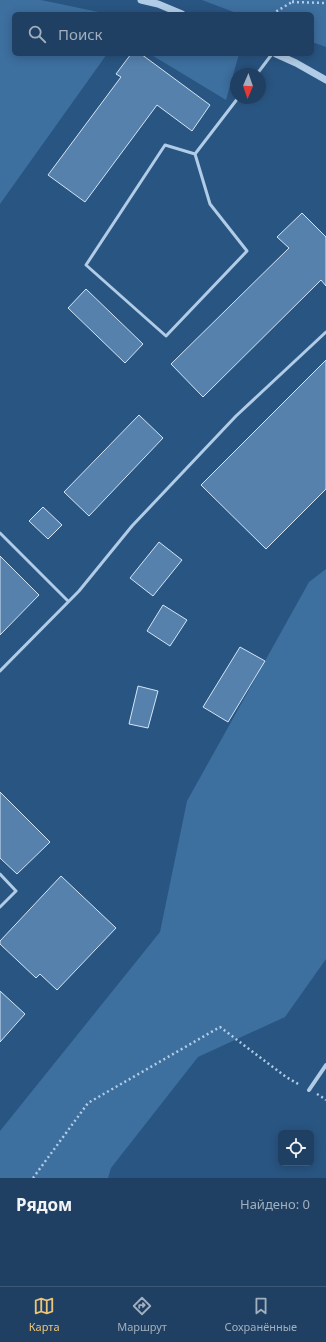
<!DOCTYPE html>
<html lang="ru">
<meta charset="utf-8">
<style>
body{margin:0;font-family:"Noto Sans",sans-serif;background:#2c4b6b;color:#f1f3f6}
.controls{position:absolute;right:12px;bottom:12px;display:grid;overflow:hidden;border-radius:6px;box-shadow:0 2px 10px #0003}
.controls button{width:36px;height:36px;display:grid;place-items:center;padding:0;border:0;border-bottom:1px solid #3c5977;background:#1f4062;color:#f1f3f6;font:20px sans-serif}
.compass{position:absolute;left:230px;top:68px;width:36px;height:36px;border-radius:50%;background:#1f4062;box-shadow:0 2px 10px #0003;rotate:182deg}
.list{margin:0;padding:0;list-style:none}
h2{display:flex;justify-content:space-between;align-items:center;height:52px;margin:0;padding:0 16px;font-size:17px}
h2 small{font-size:13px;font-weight:400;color:#a1afbe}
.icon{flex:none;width:22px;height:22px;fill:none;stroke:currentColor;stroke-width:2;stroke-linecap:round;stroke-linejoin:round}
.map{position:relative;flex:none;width:326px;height:1178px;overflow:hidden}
.search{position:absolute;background:#1f4062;box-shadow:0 2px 10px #0003;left:12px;right:12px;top:12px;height:44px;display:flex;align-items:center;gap:10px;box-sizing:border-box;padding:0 14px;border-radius:6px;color:#a1afbe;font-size:15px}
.sheet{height:108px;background:#1f4062}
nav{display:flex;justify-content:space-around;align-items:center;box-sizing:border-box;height:56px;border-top:1px solid #3c5977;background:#1f4062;font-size:11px;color:#a1afbe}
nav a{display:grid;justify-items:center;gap:2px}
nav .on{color:#edc478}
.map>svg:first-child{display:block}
.green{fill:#3d6f9f}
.building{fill:#5581ac;stroke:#d4e5f5}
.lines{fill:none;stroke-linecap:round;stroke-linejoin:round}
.path{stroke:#b1cce6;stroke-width:2.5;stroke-dasharray:2 3;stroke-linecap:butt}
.service{stroke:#b1cce6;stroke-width:3}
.minor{stroke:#b1cce6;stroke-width:4}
.tertiary{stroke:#b1cce6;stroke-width:7}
</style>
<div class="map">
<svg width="326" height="1178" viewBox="0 0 326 1178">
<rect width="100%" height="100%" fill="#295582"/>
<!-- green -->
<path class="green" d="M0,0H41L108,14H14V54H107L0,204Z
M202,0H326V47L312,42V14H239Z
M150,54H239L226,100Z
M326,569V959L285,1017L198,1057L111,1168L108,1178H0V1131L160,932L187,801L309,582Z"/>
<!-- building -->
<path class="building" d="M131,54H141L210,105L192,131L157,105L85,202L48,175L121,77L116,74Z
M302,213L326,237V286L321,280L203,397L171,364L289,248L277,237Z
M86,289L143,344L125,363L68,308Z
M326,360V489L266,549L201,485Z
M139,415L163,438L89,516L64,492Z
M43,507L62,525L48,539L29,521Z
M159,542L182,560L153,596L130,578Z
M0,556L39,595L0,635Z
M163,605L187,620L170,646L147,631Z
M240,647L265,661L228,722L203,707Z
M138,686L158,691L148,728L129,724Z
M0,792L50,842L17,874L0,858Z
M61,876L116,928L57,990L40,974L36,978L0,944V941Z
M0,991L25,1014L0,1042Z"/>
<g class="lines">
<!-- path -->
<path class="path" d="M292,2L326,3
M272,14L292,2L293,0
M317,1094L325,1099L326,1100
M33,1178L88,1103L220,1027L286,1077L300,1085"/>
<!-- service -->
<path class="service" d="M257,74L272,54
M165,145L195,154L210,204L247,251L166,336L86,265Z
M195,154L238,98
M0,533L68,601
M0,671L79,591L132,526L236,416L326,332
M0,874L16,891L0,907"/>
<!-- minor -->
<path class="minor" d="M309,1090L326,1065"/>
<!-- tertiary -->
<path class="tertiary" d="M141,0L158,4L182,14
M276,54L296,63L326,80"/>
</g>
</svg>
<div class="controls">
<button><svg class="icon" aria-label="locate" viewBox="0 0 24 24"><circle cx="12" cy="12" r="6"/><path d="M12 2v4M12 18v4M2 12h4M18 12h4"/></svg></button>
</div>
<svg class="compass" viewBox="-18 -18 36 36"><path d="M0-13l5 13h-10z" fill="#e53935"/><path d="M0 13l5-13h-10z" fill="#a1afbe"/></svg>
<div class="search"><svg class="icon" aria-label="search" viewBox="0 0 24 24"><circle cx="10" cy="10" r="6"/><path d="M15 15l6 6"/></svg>Поиск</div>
</div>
<section class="sheet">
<h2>Рядом<small>Найдено: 0</small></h2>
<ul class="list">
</ul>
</section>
<nav>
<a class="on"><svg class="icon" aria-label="map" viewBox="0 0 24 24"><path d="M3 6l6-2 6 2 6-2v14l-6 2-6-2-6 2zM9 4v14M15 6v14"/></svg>Карта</a>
<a><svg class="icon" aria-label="directions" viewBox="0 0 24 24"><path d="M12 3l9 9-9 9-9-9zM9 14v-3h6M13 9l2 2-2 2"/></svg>Маршрут</a>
<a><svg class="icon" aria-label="saved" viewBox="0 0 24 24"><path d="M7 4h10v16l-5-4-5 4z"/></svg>Сохранённые</a>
</nav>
